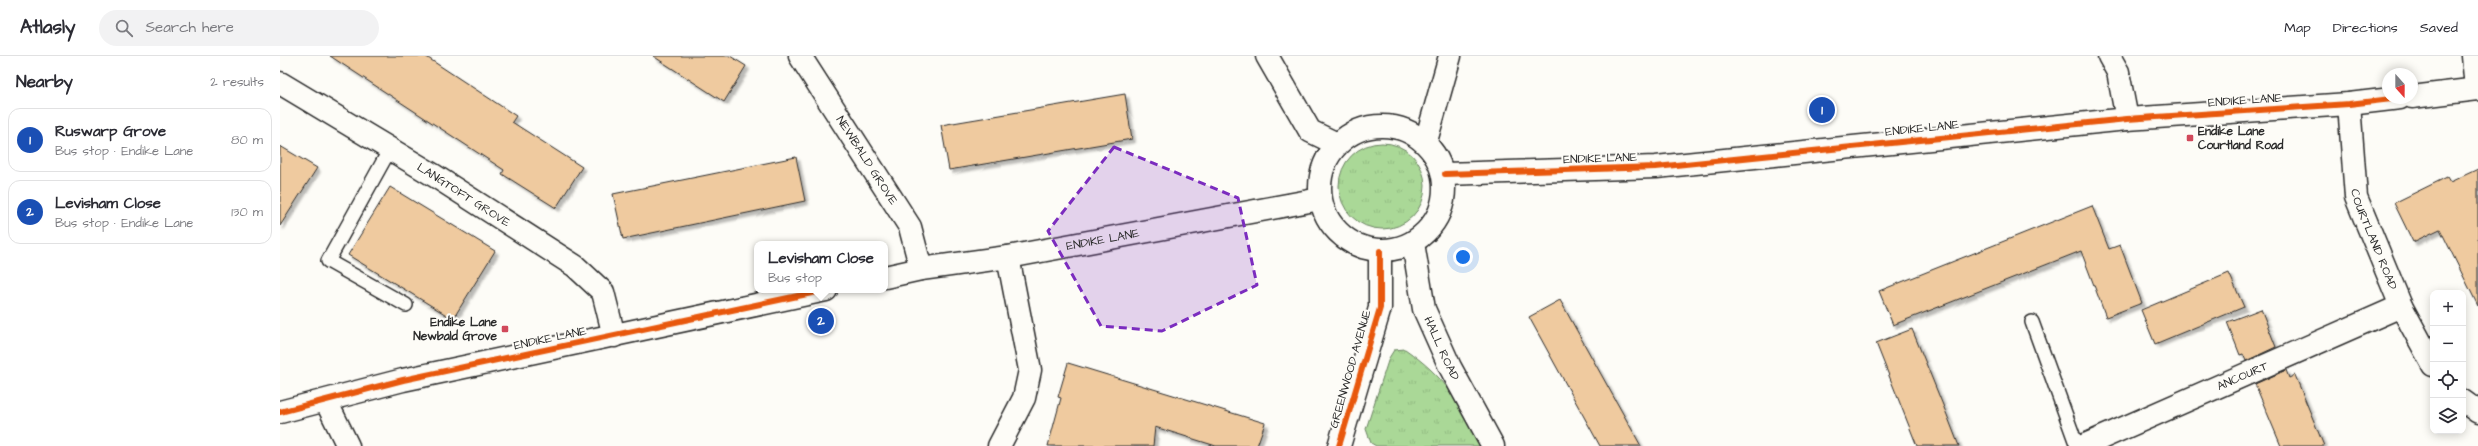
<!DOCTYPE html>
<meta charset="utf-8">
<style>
body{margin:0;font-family:"Architects Daughter",sans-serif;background:#f2f2f3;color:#2b2b33}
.controls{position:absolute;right:12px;bottom:12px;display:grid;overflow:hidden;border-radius:8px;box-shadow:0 2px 10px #0003}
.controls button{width:36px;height:36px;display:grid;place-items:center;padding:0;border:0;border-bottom:1px solid #e1e1e2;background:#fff;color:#2b2b33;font:20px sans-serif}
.compass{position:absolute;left:2102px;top:12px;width:36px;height:36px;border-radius:50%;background:#fff;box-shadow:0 2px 10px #0003;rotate:159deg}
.you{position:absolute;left:1183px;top:201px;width:14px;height:14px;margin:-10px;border:3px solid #fff;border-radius:50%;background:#1a73e8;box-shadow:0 0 0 6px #1a73e833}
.badge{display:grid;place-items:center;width:26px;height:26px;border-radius:50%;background:#ea580c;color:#fff;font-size:13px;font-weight:700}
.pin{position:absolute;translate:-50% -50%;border:2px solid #fff;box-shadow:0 1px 4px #0006}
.popup{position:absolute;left:474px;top:185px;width:134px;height:52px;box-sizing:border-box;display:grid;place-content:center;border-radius:8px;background:#fff;filter:drop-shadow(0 1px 3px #0005);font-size:13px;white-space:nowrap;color:#7c7c81}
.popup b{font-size:15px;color:#2b2b33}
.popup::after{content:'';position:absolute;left:50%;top:100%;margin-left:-8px;border:8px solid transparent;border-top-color:#fff}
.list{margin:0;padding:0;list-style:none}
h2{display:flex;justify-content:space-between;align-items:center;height:52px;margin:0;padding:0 16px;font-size:17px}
h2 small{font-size:13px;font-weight:400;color:#7c7c81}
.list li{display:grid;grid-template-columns:26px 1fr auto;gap:12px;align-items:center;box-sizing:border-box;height:64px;margin:0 8px 8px;padding:0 8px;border:1px solid #e1e1e2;border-radius:12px}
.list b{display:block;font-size:15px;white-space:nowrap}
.list p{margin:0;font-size:13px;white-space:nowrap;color:#7c7c81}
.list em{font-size:13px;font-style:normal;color:#7c7c81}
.icon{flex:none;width:22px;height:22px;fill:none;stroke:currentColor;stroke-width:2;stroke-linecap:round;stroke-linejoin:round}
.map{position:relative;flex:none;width:2198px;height:390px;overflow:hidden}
header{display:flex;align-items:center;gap:24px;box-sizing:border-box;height:56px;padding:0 20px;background:#fff;border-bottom:1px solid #e1e1e2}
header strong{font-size:19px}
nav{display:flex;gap:22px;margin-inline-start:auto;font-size:14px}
.search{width:280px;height:36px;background:#f2f2f3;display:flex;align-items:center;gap:10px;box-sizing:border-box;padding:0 14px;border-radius:22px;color:#7c7c81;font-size:15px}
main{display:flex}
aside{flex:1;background:#fff}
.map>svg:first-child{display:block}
.grass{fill:url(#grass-tufts);stroke:#6a8261}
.building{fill:#efca9f;stroke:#2b2b2b;filter:url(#shadow)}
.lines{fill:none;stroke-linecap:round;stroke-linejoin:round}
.service-casing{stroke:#2b2b2b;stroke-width:16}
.minor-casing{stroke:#2b2b2b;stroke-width:25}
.tertiary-casing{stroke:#2b2b2b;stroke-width:25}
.service{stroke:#fdfcf7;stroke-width:13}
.minor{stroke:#fdfcf7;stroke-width:22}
.tertiary{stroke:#fdfcf7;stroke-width:22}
.cycleway-casing{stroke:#fdfcf7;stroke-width:8}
.cycleway{stroke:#e8590c;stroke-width:6}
.marked{fill:#7b2cbf;fill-opacity:0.2;stroke:#7b2cbf;stroke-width:3;stroke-dasharray:8 5;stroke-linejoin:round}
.poi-dot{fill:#d1495b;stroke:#fdfcf7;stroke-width:1.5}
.labels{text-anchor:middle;stroke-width:4;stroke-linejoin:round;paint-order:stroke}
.street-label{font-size:12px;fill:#2b2b2b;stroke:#fdfcf7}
.poi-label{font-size:12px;font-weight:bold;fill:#2b2b2b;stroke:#fdfcf7;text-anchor:start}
</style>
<header>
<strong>Atlasly</strong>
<div class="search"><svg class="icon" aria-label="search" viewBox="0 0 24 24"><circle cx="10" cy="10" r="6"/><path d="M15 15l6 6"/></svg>Search here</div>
<nav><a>Map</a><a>Directions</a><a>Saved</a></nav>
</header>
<main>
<aside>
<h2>Nearby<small>2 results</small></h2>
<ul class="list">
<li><span class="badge" style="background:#1a4fb4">1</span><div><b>Ruswarp Grove</b><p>Bus stop · Endike Lane</p></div><em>80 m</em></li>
<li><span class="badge" style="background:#1a4fb4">2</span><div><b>Levisham Close</b><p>Bus stop · Endike Lane</p></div><em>130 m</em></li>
</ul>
</aside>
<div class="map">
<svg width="2198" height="390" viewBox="0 0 2198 390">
<defs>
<pattern id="grass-tufts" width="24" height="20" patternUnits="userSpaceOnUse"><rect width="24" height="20" fill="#aad897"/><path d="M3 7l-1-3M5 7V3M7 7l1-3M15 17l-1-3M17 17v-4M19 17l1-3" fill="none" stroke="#92ba82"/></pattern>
<filter id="shadow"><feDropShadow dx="3.5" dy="3.5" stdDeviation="1" flood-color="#0004"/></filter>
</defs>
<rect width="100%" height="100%" fill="#fdfcf7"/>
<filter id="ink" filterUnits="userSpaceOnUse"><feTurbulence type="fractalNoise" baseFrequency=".025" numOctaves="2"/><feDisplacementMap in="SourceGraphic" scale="8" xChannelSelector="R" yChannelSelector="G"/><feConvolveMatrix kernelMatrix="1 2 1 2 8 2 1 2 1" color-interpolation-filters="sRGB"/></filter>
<g filter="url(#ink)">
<!-- grass -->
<path class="grass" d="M1059 130a43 43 0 1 1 86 0a43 43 0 1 1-86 0Z
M1125,293C1165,321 1181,347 1204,390H1096L1091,387L1086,373L1109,302L1114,294Z"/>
<!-- building -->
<path class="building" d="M50,0H145L236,60L232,66L302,111L276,152L222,118L224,114Z
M373,0H450L466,10L444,46Z
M845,38L852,83L669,114L661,69Z
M0,90L37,112L0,170Z
M516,101L525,145L343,183L333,138Z
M2198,113V250L2160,173L2133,186L2114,147L2167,121L2170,126Z
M110,131L215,195L173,263L68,199Z
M1812,150L1829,193L1840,189L1862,247L1826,261L1801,195L1613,269L1599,235Z
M1949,217L1964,251L1875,288L1861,254Z
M1280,244L1307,293L1361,390H1320L1249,261Z
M1981,253L1996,291L1966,305L1963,298L1960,299L1947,266Z
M1632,273L1667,359L1679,390H1637L1596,287Z
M788,307L985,367L977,390H936L875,371L873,390H768L781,342L778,341Z
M2006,314L2009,322L2015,319L2044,390H2001L1975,328Z"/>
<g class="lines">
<defs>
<path id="service" d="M110,93L48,205L126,249
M1752,266L1797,390"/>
<g id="minor">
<path id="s1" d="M520,0L630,171L641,213"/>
<path d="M1829,0L1838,16L1847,63"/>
<path d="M2193,0L2196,33"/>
<path id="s2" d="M0,27L155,120L295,210L323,236L334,280"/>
<path id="s3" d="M2069,48L2076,141L2121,250L2153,309"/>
<path d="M46,345L68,390"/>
<path d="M2183,345L2198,356"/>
<path d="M719,390L744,342L750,314L728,201"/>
<path id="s4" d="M1803,390L2121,250"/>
</g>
<g id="tertiary">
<path d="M987,0L1030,75L1057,88"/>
<path d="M2132,41L2198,33"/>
<circle cx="1102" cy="132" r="62"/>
<path d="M1146,85L1170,0"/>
<path d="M1165,118L1376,111L1847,63L2069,48L2120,42"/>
<path id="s5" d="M1133,187L1144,253L1170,311L1213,390"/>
<path id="s6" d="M605,221L641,213L728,201L1040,143"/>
<path d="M0,356L123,324L546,234"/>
<path d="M1059,390L1100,252V195"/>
</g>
</defs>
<!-- service casing -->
<use href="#service" class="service-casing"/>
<!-- minor casing -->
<use href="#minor" class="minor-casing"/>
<!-- tertiary casing -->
<use href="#tertiary" class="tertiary-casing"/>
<!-- service -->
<use href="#service" class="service"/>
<!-- minor -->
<use href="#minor" class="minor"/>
<!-- tertiary -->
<use href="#tertiary" class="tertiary"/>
<defs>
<path id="cycleway" d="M1165,118L1376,111L1847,63L2069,48L2120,42
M0,356L123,324L546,234
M1059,390L1100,252V195"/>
</defs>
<!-- cycleway casing -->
<use href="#cycleway" class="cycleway-casing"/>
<!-- cycleway -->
<use href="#cycleway" class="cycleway"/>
</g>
</g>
<!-- marked area -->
<path class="marked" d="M834,91L958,142L977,229L882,275L821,270L768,175Z"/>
<!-- markers -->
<g class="poi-dot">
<rect x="1906" y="78" width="8" height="8" rx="2"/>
<rect x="221" y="269" width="8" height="8" rx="2"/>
</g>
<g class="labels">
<!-- street labels -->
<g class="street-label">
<text transform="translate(1965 44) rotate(-4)" y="4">ENDIKE LANE</text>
<text transform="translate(1642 72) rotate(-6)" y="4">ENDIKE LANE</text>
<text transform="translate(1320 102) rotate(-2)" y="4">ENDIKE LANE</text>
<text dy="4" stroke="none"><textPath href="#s1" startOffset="124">NEWBALD GROVE</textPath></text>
<text dy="4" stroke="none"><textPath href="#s2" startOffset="215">LANGTOFT GROVE</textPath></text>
<text dy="4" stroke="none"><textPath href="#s3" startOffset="139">COURTLAND ROAD</textPath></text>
<text dy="4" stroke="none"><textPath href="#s6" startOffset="221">ENDIKE LANE</textPath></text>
<text transform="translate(270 282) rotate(-12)" y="4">ENDIKE LANE</text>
<text dy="4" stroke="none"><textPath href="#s5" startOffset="110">HALL ROAD</textPath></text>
<text transform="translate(1070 313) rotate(-74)" y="4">GREENWOOD AVENUE</text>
<text dy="4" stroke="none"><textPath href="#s4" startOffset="174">ANCOURT</textPath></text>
</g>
<!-- poi labels -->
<g class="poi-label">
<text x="1918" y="79">Endike Lane<tspan x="1918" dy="14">Courtland Road</tspan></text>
<text x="217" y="270" text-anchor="end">Endike Lane<tspan x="217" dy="14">Newbald Grove</tspan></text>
</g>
</g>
</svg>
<div class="controls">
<button>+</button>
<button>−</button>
<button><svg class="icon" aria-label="locate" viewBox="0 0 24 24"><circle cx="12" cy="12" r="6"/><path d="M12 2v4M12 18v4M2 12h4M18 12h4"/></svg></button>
<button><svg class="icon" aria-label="layers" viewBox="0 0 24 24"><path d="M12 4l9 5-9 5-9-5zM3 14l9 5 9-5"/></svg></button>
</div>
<svg class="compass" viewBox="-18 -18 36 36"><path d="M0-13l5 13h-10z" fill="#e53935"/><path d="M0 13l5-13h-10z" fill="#7c7c81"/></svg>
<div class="you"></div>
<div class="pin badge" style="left:1542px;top:54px;background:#1a4fb4">1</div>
<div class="pin badge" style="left:541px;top:265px;background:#1a4fb4">2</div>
<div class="popup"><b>Levisham Close</b>Bus stop</div>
</div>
</main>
